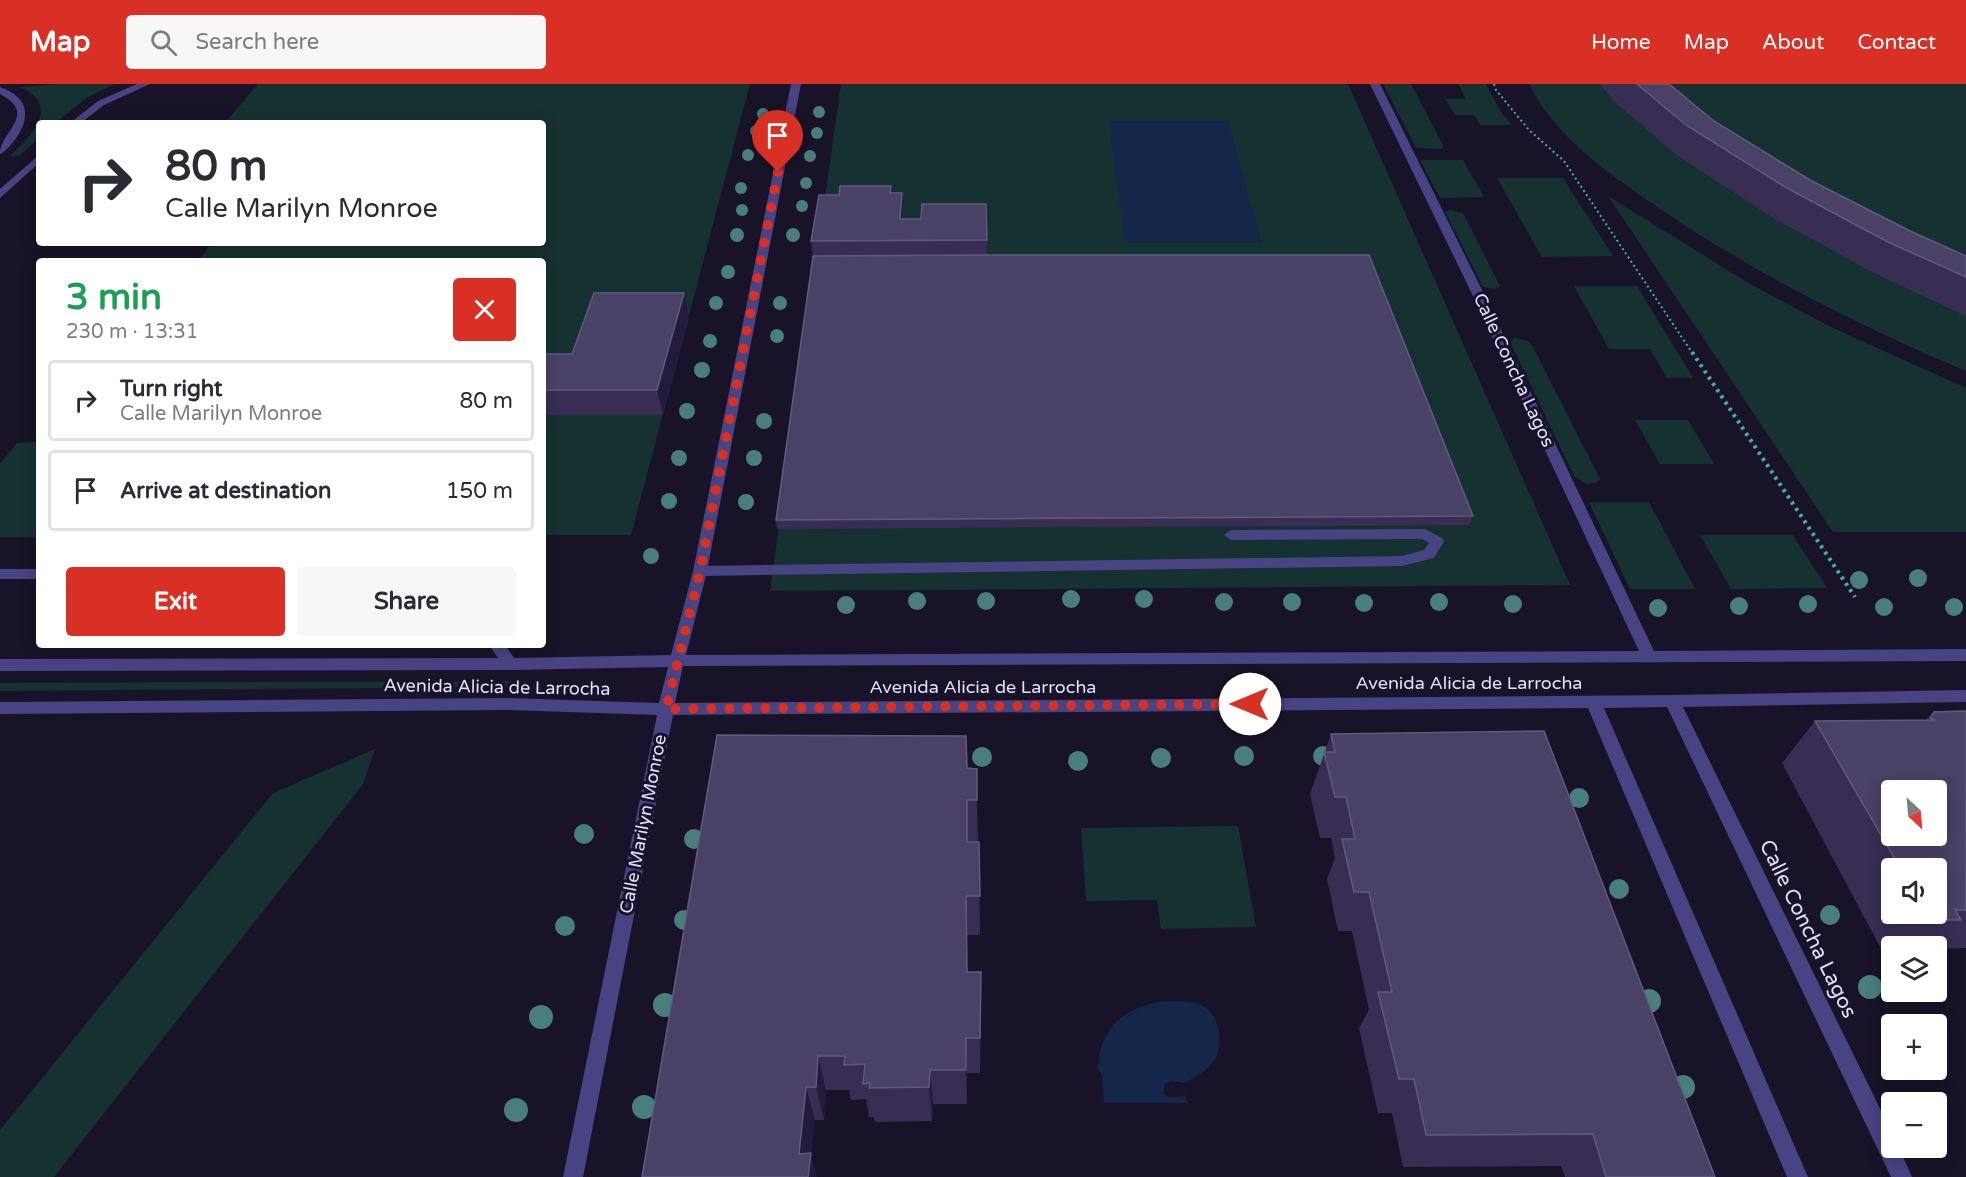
<!DOCTYPE html>
<meta charset="utf-8">
<style>
:root{--surface:#fff;--page:#f7f7f7;--text:#2b2b33;--muted:#7c7c81;--line:#e1e1e2;--accent:#d93025}
body{margin:0;font-family:"Varela Round",sans-serif;background:var(--page);color:var(--text);height:100vh;display:flex;flex-direction:column;font-size:22px;white-space:nowrap}
*{box-sizing:border-box;margin:0}
p{font-size:20px;color:var(--muted)}
.icon{flex:none;width:33px;height:33px;fill:none;stroke:currentColor;stroke-width:2;stroke-linecap:round;stroke-linejoin:round}
.map{position:relative;flex:1;overflow:hidden}
.sheet{position:absolute;left:36px;top:174px;width:510px;height:390px;display:flex;flex-direction:column;background:var(--surface);border-radius:6px;box-shadow:0 3px 15px #0003}
.sheet>*{flex:none}
.guide{position:absolute;left:36px;top:36px;width:510px;height:126px;border-radius:6px;box-shadow:0 3px 15px #0003;background:#fff;color:var(--text);overflow:hidden}
.needle{width:39px;rotate:154deg}
.controls{position:absolute;left:1881px;top:696px;display:grid;gap:12px}
.controls a{display:grid;place-items:center;width:66px;height:66px;border-radius:6px;background:var(--surface);box-shadow:0 3px 15px #0003;font-size:30px}
.pin{position:absolute;display:grid;place-items:center;width:51px;height:51px;color:#fff;margin:-62px -26px;border-radius:50% 50% 50% 0;rotate:-45deg;box-shadow:0 0 6px #0007}
.pin .icon{rotate:45deg}
.me{position:absolute;width:66px;margin:-33px;rotate:270deg;stroke-linejoin:round;filter:drop-shadow(0 0 4px #0008)}
.turn{display:flex;align-items:center;gap:21px;height:126px;padding:0 30px;font-size:27px}
.turn .icon{width:78px;height:78px;stroke-width:2.5}
.turn b{display:block;font-size:42px;line-height:51px}
.round{display:grid;place-items:center;flex:none;width:63px;height:63px;border-radius:6px;background:var(--page)}
.head{display:flex;align-items:center;justify-content:space-between;height:102px;padding:0 30px}
h1{font-size:36px;font-weight:700;line-height:45px;color:#1e9e55}
.primary-button{display:flex;gap:12px;margin-top:auto;padding:12px 30px}
.primary-button a{flex:1;height:69px;border-radius:6px;background:var(--accent);color:#fff;font-size:24px;font-weight:700;line-height:69px;text-align:center}
.primary-button a+a{background:var(--page);color:var(--text)}
ul{padding:0;list-style:none}
li{display:flex;align-items:center;gap:18px;height:81px;margin:0 12px 9px;padding:0 18px;border:3px solid var(--line);border-radius:6px}
li div{flex:1}
li b{display:block;font-size:22px}
li em{font-style:normal}
header{display:flex;align-items:center;gap:36px;box-sizing:border-box;height:84px;padding:0 30px;background:var(--accent);color:#fff}
header strong{font-size:28px}
nav{display:flex;gap:33px;margin-inline-start:auto;font-size:21px}
.search{width:420px;height:54px;background:var(--page);display:flex;align-items:center;gap:15px;box-sizing:border-box;padding:0 21px;border-radius:6px;color:var(--muted);font-size:22px}
.map>svg:first-child{display:block}
.green{fill:#163131}
.water{fill:#14264a}
.lines{fill:none;stroke-linecap:round;stroke-linejoin:round}
.path-far1{stroke:#3db0af;stroke-width:2;stroke-dasharray:2 3;stroke-linecap:butt}
.path{stroke:#3db0af;stroke-width:4;stroke-dasharray:3 4.5;stroke-linecap:butt}
.lane{fill:#484382;fill-rule:evenodd}
.street{fill:#484382;fill-rule:evenodd}
.tree{fill:#487e7c}
.wall{fill:#382e54;fill-rule:evenodd}
.shaded-wall{fill:#231b3b}
.building{fill:#4a4166;stroke:#62597d;stroke-width:1.5;fill-rule:evenodd}
.route{stroke:#d93025;stroke-width:10;stroke-dasharray:0 18}
.labels{text-anchor:middle;dominant-baseline:central;stroke-width:6;stroke-linejoin:round;paint-order:stroke}
.street-label{font-size:18px;fill:#e2ddfc;stroke:#181328}
.near-street-label{font-size:21px;fill:#e2ddfc;stroke:#181328}
</style>
<header>
<strong>Map</strong>
<div class="search"><svg class="icon" aria-label="search" viewBox="0 0 24 24"><circle cx="10" cy="10" r="6"/><path d="M15 15l6 6"/></svg>Search here</div>
<nav><a>Home</a><a>Map</a><a>About</a><a>Contact</a></nav>
</header>
<div class="map">
<svg width="1966" height="1093" viewBox="0 0 1966 1093">
<rect width="100%" height="100%" fill="#181328"/>
<!-- green -->
<g class="green">
<path d="M58,0H115L88,13L55,39H39V54L19,72H10C32,52 62,20 19,3Z"/>
<polygon points="258,0 750,0 631,451 543,451 543,177 198,177 212,159 543,159 543,39 225,39"/>
<polygon points="841,0 1348,0 1570,501 770,507"/>
<polygon points="1383,0 1411,0 1443,61 1442,65 1416,64"/>
<polygon points="1458,0 1486,0 1501,28 1512,41 1480,41 1474,31 1455,31 1445,15 1466,15"/>
<path d="M1529,0H1966V287C1858,241 1753,189 1656,122C1608,89 1556,54 1529,0Z"/>
<polygon points="1420,76 1463,76 1484,113 1440,114"/>
<polygon points="1497,94 1563,94 1613,172 1542,173"/>
<polygon points="1608,112 1750,200 1831,243 1966,304 1966,448 1833,448"/>
<polygon points="1450,126 1463,129 1500,202 1496,205 1483,203 1480,197 1445,128"/>
<polygon points="1574,202 1637,202 1693,294 1667,294 1650,265 1609,265"/>
<polygon points="1515,254 1528,257 1533,263 1600,395 1596,399 1586,400 1574,392 1510,258"/>
<polygon points="1635,336 1688,336 1714,380 1660,380"/>
<polygon points="39,358 39,453 0,453 0,380 17,359"/>
<polygon points="1589,418 1649,418 1695,505 1630,505"/>
<polygon points="1700,451 1793,451 1827,504 1731,505"/>
<polygon points="515,597 518,598 512,603 0,607 0,599"/>
<polygon points="375,665 363,700 54,1093 0,1093 0,1046 273,709"/>
<polygon points="1238,742 1256,843 1161,845 1157,816 1086,817 1081,744"/>
</g>
<!-- water -->
<g class="water">
<polygon points="1109,37 1228,37 1262,159 1125,159"/>
<path d="M1166,917C1177,917 1194,916 1203,922C1213,928 1216,935 1218,945C1224,975 1209,987 1184,999L1173,997L1165,999L1163,1009C1170,1015 1177,1015 1185,1011L1188,1019H1104L1102,991L1098,985C1099,977 1099,967 1102,961C1114,931 1136,921 1166,917Z"/>
</g>
<g class="lines">
<!-- path-far1 -->
<polyline class="path-far1" points="1494,0 1496,6 1529,46 1564,77 1693,270"/>
<!-- path -->
<polyline class="path" points="1692,268 1855,513"/>
<!-- lane -->
<polygon class="lane" points="1425,445 1442,454 1444,457 1434,474 1402,482 700,492 693,487 700,482 1402,472 1424,466 1429,459 1422,455 1231,456 1224,451 1231,446"/>
<!-- street -->
<g class="street">
<polygon points="137,0 150,0 104,21 81,39 70,39 98,17"/>
<polygon points="791,0 801,0 707,487 686,571 1639,567 1472,210 1370,0 1380,0 1484,210 1654,567 1966,565 1966,577 683,582 675,619 1672,611 1966,606 1966,618 1683,623 1892,1049 1892,1064 1899,1064 1912,1093 1891,1093 1667,623 1604,624 1808,1093 1787,1093 1588,624 673,631 583,1093 563,1093 657,631 507,626 0,630 0,618 507,614 659,619 668,583 510,586 0,587 0,575 498,574 489,561 505,561 514,574 671,571 693,487"/>
<path d="M0,3C29,13 32,34 14,57C10,62 6,67 0,70C0,47 39,31 0,10Z"/>
<polygon points="39,71 39,79 0,114 0,105"/>
<rect x="0" y="485" width="39" height="10"/>
</g>
</g>
<!-- trees -->
<g class="tree">
<circle cx="819" cy="28" r="6"/>
<circle cx="763" cy="30" r="6"/>
<circle cx="756" cy="47" r="6"/>
<circle cx="817" cy="49" r="6"/>
<circle cx="748" cy="71" r="6"/>
<circle cx="810" cy="72" r="6"/>
<circle cx="806" cy="99" r="6"/>
<circle cx="741" cy="104" r="6"/>
<circle cx="802" cy="122" r="6"/>
<circle cx="742" cy="126" r="6"/>
<circle cx="737" cy="151" r="7"/>
<circle cx="793" cy="151" r="7"/>
<circle cx="728" cy="188" r="7"/>
<circle cx="716" cy="219" r="7"/>
<circle cx="780" cy="219" r="7"/>
<circle cx="777" cy="252" r="7"/>
<circle cx="710" cy="257" r="7"/>
<circle cx="702" cy="286" r="8"/>
<circle cx="687" cy="327" r="8"/>
<circle cx="764" cy="337" r="8"/>
<circle cx="679" cy="374" r="8"/>
<circle cx="754" cy="374" r="8"/>
<circle cx="669" cy="417" r="8"/>
<circle cx="746" cy="418" r="8"/>
<circle cx="651" cy="472" r="8"/>
<circle cx="1918" cy="494" r="9"/>
<circle cx="1859" cy="496" r="9"/>
<circle cx="1071" cy="515" r="9"/>
<circle cx="1144" cy="515" r="9"/>
<circle cx="917" cy="517" r="9"/>
<circle cx="986" cy="517" r="9"/>
<circle cx="1224" cy="518" r="9"/>
<circle cx="1292" cy="518" r="9"/>
<circle cx="1439" cy="518" r="9"/>
<circle cx="1364" cy="519" r="9"/>
<circle cx="1513" cy="520" r="9"/>
<circle cx="1808" cy="520" r="9"/>
<circle cx="846" cy="521" r="9"/>
<circle cx="1739" cy="522" r="9"/>
<circle cx="1884" cy="523" r="9"/>
<circle cx="1954" cy="523" r="9"/>
<circle cx="1658" cy="524" r="9"/>
<circle cx="1244" cy="672" r="10"/>
<circle cx="1323" cy="672" r="10"/>
<circle cx="982" cy="673" r="10"/>
<circle cx="1161" cy="674" r="10"/>
<circle cx="1078" cy="677" r="10"/>
<circle cx="1579" cy="714" r="10"/>
<circle cx="584" cy="750" r="10"/>
<circle cx="694" cy="755" r="10"/>
<circle cx="1619" cy="805" r="10"/>
<circle cx="1830" cy="831" r="10"/>
<circle cx="684" cy="836" r="10"/>
<circle cx="565" cy="842" r="10"/>
<circle cx="1870" cy="903" r="12"/>
<circle cx="1649" cy="917" r="12"/>
<circle cx="665" cy="921" r="12"/>
<circle cx="541" cy="933" r="12"/>
<circle cx="1683" cy="1003" r="12"/>
<circle cx="644" cy="1023" r="12"/>
<circle cx="516" cy="1026" r="12"/>
</g>
<!-- wall -->
<g class="wall">
<polygon points="1600,0 1669,0 1714,37 1810,96 1910,147 1966,172 1966,232 1870,187 1770,132 1674,69 1613,16"/>
<polygon points="891,109 903,135 987,156 987,171 1473,432 1469,441 777,445 776,436 813,172 811,157"/>
<polygon points="689,234 663,331 543,331 543,270 572,270"/>
<path d="M1966,627V864L1936,865V862H1892V874H1886L1782,679L1815,637L1926,636L1934,628ZM1892,784H1936V830H1892Z"/>
<polygon points="1331,650 1715,1093 1565,1093 1561,1082 1403,1083 1392,1029 1378,1029 1359,944 1369,926 1352,847 1338,847 1327,795 1335,774 1331,754 1320,754 1310,710"/>
<polygon points="967,684 977,716 978,757 967,757 967,758 979,758 980,851 967,851 967,888 981,888 980,989 967,989 967,1020 933,1020 932,1037 875,1038 874,1033 869,1033 866,1015 851,1016 849,1006 826,1006 824,1036 815,1036 642,1093"/>
</g>
<!-- shaded-wall -->
<g class="shaded-wall">
<polygon points="902,109 903,132 901,158 900,135"/>
<polygon points="684,209 689,234 663,331 657,306"/>
<polygon points="966,954 967,989 967,1020 966,986"/>
<polygon points="818,972 826,1006 824,1036 816,1003"/>
<polygon points="930,986 933,1020 932,1037 929,1003"/>
<polygon points="806,1003 815,1036 811,1072 817,1093 806,1093 799,1070"/>
</g>
<!-- building -->
<g class="building">
<polygon points="1637,0 1669,0 1714,37 1810,96 1910,147 1966,172 1966,193 1888,158 1785,103 1686,41"/>
<polygon points="840,102 891,102 890,109 902,109 900,135 921,135 922,120 986,120 987,156 811,157 819,111 839,111"/>
<polygon points="987,171 1369,171 1473,432 776,436 813,172"/>
<polygon points="594,209 684,209 657,306 543,306 543,270 572,270"/>
<path d="M1966,627V826H1955L1961,836H1929L1925,830H1936V784H1900L1815,637L1935,636L1930,634L1934,628ZM1892,706H1936V752H1892Z"/>
<polygon points="1544,647 1715,1093 1606,1093 1593,1050 1426,1051 1414,995 1399,995 1378,908 1392,908 1369,808 1354,808 1342,755 1355,755 1346,713 1335,713 1324,668 1335,668 1331,650"/>
<polygon points="717,651 966,652 967,684 977,685 977,716 967,716 967,758 979,758 980,812 966,812 967,888 981,888 980,954 966,954 966,986 930,986 929,1003 869,1004 870,999 863,1000 865,980 844,981 845,972 818,972 816,1003 806,1003 799,1070 811,1069 808,1093 642,1093"/>
</g>
<g class="lines">
<!-- route -->
<polyline class="route" points="778,88 700,487 666,625 1250,620"/>
</g>
<g class="labels">
<!-- street labels -->
<g class="street-label">
<text transform="translate(1514 286) rotate(65)">Calle Concha Lagos</text>
<text x="1469" y="599">Avenida Alicia de Larrocha</text>
<text transform="translate(497 603) rotate(1)">Avenida Alicia de Larrocha</text>
<text x="983" y="603">Avenida Alicia de Larrocha</text>
<text transform="translate(643 740) rotate(-79)">Calle Marilyn Monroe</text>
</g>
<!-- near-street labels -->
<g class="near-street-label">
<text transform="translate(1808 845) rotate(64)">Calle Concha Lagos</text>
</g>
</g>
</svg>
<div class="controls">
<a><svg class="needle" viewBox="-14 -14 28 28"><path d="M0-13l5 13h-10z" fill="#e53935"/><path d="M0 13l5-13h-10z" fill="#7c7c81"/></svg></a>
<a><svg class="icon" aria-label="sound" viewBox="0 0 24 24"><path d="M4 9h4l5-4v14l-5-4H4zM17 9q2 3 0 6"/></svg></a>
<a><svg class="icon" aria-label="layers" viewBox="0 0 24 24"><path d="M12 4l9 5-9 5-9-5zM3 14l9 5 9-5"/></svg></a>
<a>+</a>
<a>−</a>
</div>
<div class="pin" style="left:778px;top:88px;background:#d93025"><svg class="icon" aria-label="arrive" viewBox="0 0 24 24"><path d="M6 21V4h12l-3 4 3 4H6"/></svg></div>
<svg class="me" style="left:1250px;top:620px" viewBox="-20 -20 40 40"><circle r="19" fill="#fff"/><path d="M0-13L10 11 0 6-10 11z" fill="#d93025"/></svg>
<div class="guide">
<div class="turn"><svg class="icon" aria-label="right" viewBox="0 0 24 24"><path d="M7 20v-9h11M14 6l5 5-5 5"/></svg><div><b>80 m</b>Calle Marilyn Monroe</div></div>
</div>
<section class="sheet">
<div class="head"><div><h1>3 min</h1><p>230 m · 13:31</p></div><a class="round" style="background:#d93025;color:#fff"><svg class="icon" aria-label="close" viewBox="0 0 24 24"><path d="M6 6l12 12M18 6L6 18"/></svg></a></div>
<ul>
<li><svg class="icon" aria-label="right" viewBox="0 0 24 24"><path d="M7 20v-9h11M14 6l5 5-5 5"/></svg><div><b>Turn right</b><p>Calle Marilyn Monroe</p></div><em>80 m</em></li>
<li><svg class="icon" aria-label="arrive" viewBox="0 0 24 24"><path d="M6 21V4h12l-3 4 3 4H6"/></svg><div><b>Arrive at destination</b></div><em>150 m</em></li>
</ul>
<div class="primary-button"><a>Exit</a><a>Share</a></div>
</section>
</div>
